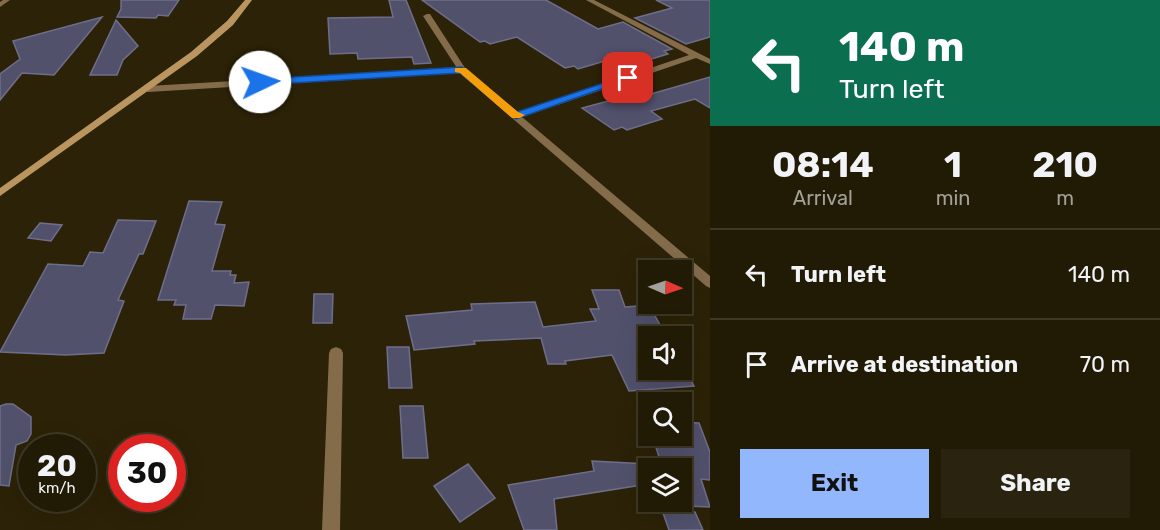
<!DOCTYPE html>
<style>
:root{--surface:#211a05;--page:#29230f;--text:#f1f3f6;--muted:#a2a19a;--line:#3e3827;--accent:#93b7fd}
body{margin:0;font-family:Rubik,sans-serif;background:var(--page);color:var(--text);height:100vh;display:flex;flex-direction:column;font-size:22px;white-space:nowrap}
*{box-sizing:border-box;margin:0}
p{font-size:20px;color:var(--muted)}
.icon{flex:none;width:33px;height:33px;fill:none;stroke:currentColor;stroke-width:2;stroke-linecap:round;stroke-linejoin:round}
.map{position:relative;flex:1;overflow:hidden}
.side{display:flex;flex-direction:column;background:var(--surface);width:450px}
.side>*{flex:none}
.hud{background:#0b6e4f;color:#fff;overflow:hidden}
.needle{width:39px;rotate:92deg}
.fabs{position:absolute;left:638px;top:260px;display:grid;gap:12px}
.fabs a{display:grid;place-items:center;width:54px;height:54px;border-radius:0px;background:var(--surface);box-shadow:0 6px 24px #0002,0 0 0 2px var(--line);font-size:30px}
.speed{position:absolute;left:18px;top:434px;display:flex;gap:12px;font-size:30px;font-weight:700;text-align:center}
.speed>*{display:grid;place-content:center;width:78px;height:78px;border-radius:50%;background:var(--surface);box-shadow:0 6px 24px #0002,0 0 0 2px var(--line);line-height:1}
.speed small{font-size:15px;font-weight:400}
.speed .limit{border:9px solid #d22;background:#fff;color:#111}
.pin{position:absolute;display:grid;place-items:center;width:51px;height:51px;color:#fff;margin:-26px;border-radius:12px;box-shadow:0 3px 9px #0006}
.me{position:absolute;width:66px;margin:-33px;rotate:87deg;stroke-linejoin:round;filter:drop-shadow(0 0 4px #0008)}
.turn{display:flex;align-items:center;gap:21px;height:126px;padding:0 30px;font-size:27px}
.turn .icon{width:78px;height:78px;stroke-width:2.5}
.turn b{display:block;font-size:42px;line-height:51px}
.eta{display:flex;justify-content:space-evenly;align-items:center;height:102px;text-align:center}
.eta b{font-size:36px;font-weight:700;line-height:42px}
.primary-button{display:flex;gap:12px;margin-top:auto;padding:12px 30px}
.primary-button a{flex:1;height:69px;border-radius:0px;background:var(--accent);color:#111;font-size:24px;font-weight:700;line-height:69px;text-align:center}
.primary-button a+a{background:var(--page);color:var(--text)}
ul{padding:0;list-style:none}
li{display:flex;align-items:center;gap:18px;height:90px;padding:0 30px;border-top:2px solid var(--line)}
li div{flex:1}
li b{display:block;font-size:22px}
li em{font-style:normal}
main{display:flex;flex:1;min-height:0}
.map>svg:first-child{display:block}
.building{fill:#52516c;stroke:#6f6e8a;stroke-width:1.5}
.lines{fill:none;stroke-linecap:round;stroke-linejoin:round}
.minor{fill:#846c4b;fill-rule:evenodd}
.secondary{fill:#bb955f;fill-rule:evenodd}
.route{fill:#1a73e8;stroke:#114b97;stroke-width:1.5}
.slow{fill:#f59e0b}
</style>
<main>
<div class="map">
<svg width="710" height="530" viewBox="0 0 710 530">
<rect width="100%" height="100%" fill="#2c2207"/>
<!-- building -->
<g class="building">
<polygon points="121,0 179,0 168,16 158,15 156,18 117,17 121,9"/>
<polygon points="389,0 406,0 431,63 414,64 412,57 358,59 357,53 330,54 328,18 393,17"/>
<polygon points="422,0 546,0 598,29 623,22 672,49 664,51 668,54 635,64 618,57 578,69 574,66 565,68 517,37 490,44 485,41 480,42"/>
<polygon points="656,0 710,0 710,37 686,44 635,18 672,8"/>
<polygon points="102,17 54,75 22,73 0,100 0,74 20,59 13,41"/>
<polygon points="116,20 138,46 123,60 117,75 90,75"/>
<polygon points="710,77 710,108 695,99 651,111 662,119 627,130 622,127 614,130 582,108 634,94 639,97 644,96"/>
<polygon points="189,201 222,202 215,224 225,225 212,271 231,271 230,275 236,275 234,283 249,282 244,306 215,305 211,319 183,319 186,305 174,305 176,300 158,300"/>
<polygon points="118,220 156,221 143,254 139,254 118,300 124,301 104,353 66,355 0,352 48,264 83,266 90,252 103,253"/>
<polygon points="40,223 62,225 51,241 28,238"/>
<polygon points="592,290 619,290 625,307 649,305 666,336 648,336 648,369 685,369 694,386 629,391 612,355 565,361 566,364 548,364 541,338 474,341 475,344 414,350 406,316 472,310 471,304 535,302 543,327 596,321 590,309 599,309"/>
<polygon points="314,294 333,294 332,323 313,323"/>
<polygon points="387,347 409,347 412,388 389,388"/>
<polygon points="6,404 13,404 31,417 31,434 27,441 16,445 9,486 0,485 0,406"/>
<polygon points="400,406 423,406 428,458 403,458"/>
<polygon points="681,422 699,423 710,452 710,480 701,479 710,507 687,506 681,490 681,458 659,457 652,435 681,435"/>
<polygon points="592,461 648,464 648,484 554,499 557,530 524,530 508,485 594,471"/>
<polygon points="468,464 495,498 460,522 434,486"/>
<polygon points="695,512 703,530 669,530 663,513"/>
</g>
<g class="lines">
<!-- minor -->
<g class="minor">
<polygon points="3,0 10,0 0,7 0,2"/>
<polygon points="586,0 594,0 710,59 710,64 696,58 522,117 710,276 710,288 706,286 460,73 148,92 144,89 148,86 457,68 423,16 427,14 430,14 465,68 517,113 689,55"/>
<polygon points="336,347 341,349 343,353 340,530 322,530 329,353 331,349"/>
</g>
<!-- secondary -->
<polygon class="secondary" points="245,0 252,0 233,25 197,56 0,196 0,188 191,52 227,21"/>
</g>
<!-- route -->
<polygon class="route" points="462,67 517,112 625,76 633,78 516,119 460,73 260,85 255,82 260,79"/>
<!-- slow -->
<polygon class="slow" points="455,68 466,68 518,112 525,115 520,118 512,118 460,73 455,72"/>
</svg>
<div class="fabs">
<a><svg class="needle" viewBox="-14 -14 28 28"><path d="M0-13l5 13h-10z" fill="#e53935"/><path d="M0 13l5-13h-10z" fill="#a2a19a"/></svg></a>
<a><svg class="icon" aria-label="sound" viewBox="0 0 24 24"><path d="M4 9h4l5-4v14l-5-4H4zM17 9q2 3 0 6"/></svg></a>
<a><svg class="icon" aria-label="search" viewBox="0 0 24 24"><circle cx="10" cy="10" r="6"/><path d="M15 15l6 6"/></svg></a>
<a><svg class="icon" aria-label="layers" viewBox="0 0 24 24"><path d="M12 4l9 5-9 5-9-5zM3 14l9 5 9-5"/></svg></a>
</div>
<div class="speed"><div>20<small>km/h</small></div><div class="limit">30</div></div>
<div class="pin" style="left:628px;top:78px;background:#d93025"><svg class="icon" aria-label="arrive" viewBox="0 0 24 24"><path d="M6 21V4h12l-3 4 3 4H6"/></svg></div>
<svg class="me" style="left:260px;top:82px" viewBox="-20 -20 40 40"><circle r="19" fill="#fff"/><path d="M0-13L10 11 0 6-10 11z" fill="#1a73e8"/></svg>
</div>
<section class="side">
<div class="hud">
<div class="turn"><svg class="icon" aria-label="left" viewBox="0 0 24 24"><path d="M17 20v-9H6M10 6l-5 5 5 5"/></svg><div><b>140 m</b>Turn left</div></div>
</div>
<div class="eta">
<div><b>08:14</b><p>Arrival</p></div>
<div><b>1</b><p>min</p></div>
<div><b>210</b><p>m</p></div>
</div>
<ul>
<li><svg class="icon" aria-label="left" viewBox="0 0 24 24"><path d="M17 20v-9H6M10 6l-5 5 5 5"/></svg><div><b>Turn left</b></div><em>140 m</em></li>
<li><svg class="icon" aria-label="arrive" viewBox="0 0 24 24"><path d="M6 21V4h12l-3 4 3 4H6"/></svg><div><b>Arrive at destination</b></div><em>70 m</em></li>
</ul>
<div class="primary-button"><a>Exit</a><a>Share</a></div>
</section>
</main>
